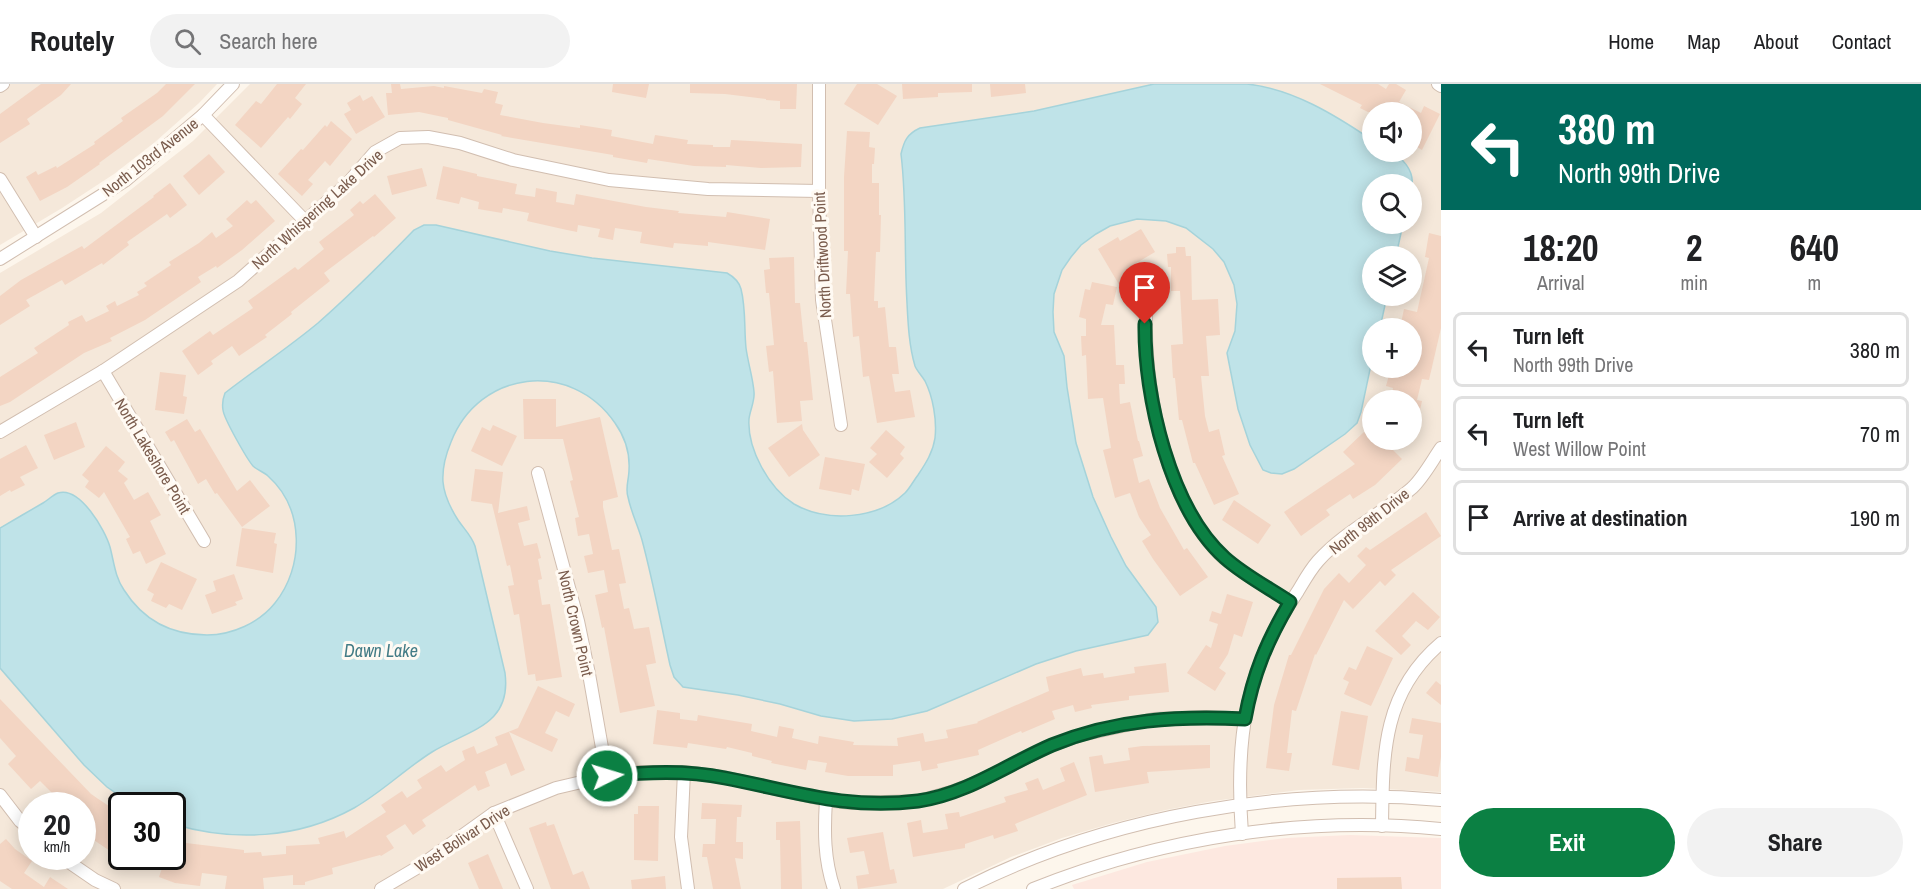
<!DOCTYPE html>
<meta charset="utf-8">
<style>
:root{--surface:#fff;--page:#f2f2f2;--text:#202124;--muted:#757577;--line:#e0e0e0;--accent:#0b8043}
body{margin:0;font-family:"Archivo Narrow",sans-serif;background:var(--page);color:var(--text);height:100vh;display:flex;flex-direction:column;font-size:22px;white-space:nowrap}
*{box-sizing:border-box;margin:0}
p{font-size:20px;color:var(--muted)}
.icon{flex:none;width:33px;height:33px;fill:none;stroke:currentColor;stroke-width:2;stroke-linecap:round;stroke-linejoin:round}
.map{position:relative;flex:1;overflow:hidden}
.panel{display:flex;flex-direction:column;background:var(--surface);width:480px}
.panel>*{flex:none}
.hud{background:#00695c;color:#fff;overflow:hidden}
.buttons{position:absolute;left:1362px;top:18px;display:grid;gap:12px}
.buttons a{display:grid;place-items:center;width:60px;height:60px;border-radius:50%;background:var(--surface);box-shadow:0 3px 15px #0003;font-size:30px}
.speed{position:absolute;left:18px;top:708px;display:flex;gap:12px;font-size:30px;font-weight:700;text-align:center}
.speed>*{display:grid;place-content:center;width:78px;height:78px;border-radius:50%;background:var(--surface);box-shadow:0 3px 15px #0003;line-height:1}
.speed small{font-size:15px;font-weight:400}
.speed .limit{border:3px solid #111;border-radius:9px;background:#fff;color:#111}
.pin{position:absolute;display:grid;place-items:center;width:51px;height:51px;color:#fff;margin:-62px -26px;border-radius:50% 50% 50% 0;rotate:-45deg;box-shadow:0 0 6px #0007}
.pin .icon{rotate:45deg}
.me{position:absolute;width:66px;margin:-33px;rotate:85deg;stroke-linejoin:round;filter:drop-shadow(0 0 4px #0008)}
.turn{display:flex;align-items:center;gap:21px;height:126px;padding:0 18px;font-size:27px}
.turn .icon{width:78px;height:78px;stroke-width:2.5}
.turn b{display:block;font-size:42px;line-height:51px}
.eta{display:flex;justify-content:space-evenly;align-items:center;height:102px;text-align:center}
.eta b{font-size:36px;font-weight:700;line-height:42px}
.primary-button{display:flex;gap:12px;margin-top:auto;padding:12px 18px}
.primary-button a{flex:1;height:69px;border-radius:36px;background:var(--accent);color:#fff;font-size:24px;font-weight:700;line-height:69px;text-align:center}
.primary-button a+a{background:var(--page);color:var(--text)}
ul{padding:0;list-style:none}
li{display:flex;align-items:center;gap:18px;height:75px;margin:0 12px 9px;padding:0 6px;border:3px solid var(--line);border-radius:9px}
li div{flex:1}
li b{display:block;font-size:22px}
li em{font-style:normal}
header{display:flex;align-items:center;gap:36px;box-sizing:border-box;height:84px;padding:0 30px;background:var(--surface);border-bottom:2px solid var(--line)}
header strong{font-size:28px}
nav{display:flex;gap:33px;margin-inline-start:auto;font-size:21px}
.search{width:420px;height:54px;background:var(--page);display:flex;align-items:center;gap:15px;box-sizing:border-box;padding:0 21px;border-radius:33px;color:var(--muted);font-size:22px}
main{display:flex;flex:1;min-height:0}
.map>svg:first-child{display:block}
.residential{fill:#f5e8da;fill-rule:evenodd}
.commercial{fill:#fde8e0}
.water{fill:#bfe3e8;stroke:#a5d3da;stroke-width:1.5}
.building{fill:#f3d5c3}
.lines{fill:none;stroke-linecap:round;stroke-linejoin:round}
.minor-casing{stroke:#d1beb0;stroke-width:14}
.minor{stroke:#fff;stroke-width:12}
.route-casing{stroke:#07532c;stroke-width:15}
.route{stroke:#0b8043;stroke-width:10}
.labels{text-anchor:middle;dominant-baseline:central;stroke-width:6;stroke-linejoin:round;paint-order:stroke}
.street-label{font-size:16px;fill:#7a5c4d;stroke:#fffaf3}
.water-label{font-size:18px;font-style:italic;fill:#437c86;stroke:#fffaf3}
</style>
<header>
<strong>Routely</strong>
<div class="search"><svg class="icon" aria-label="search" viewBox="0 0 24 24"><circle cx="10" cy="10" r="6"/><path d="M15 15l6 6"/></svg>Search here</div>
<nav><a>Home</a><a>Map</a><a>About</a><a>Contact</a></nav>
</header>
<main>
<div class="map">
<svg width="1441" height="805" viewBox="0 0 1441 805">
<rect width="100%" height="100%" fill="#fdf6ec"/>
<!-- residential -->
<g class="residential">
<polygon points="0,0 217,0 199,19 155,58 114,90 62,124 0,161"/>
<path d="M250,0H1441V708L1363,704L1299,706L1213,717L1166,726L1113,739L1062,754L1011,773L943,805H0V189L101,129L193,57ZM1372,28H1412V68H1372ZM1372,100H1412V140H1372ZM1372,172H1412V212H1372ZM1372,244H1412V284H1372ZM1372,316H1412V356H1372ZM32,722H82V772H32ZM122,722H172V772H122Z"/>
</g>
<!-- commercial -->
<polygon class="commercial" points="1350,751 1441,754 1441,805 1074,805 1072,801 1147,778 1225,762 1286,754"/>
<!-- water -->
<path class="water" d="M1154,0C1184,0 1216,0 1247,0C1293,5 1335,31 1372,56V68C1377,68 1383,67 1388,68C1402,71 1414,87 1412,101L1372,100V140H1403L1396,172H1372V212H1387L1380,244H1372V276L1361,328L1357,339L1345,350L1294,385L1282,390L1271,389L1263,386L1250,361L1238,325L1227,269L1235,247L1237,220L1234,201L1224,178L1213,165L1186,144L1166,137L1137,135L1110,142L1096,150L1081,161L1071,173L1062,186L1054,210L1053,228L1054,248L1064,272L1067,303L1076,359L1093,413L1111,453L1126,482L1156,523L1158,538L1148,551L1076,567L1036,580L927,627L892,635L854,637L821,632L780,620L738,611L683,603L674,593L670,581C661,540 653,497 642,456C638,442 631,428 628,413C625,404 629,395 629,386C630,369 625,353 615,339C571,275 479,286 451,358C446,370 442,384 443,398C444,410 451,425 458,436C464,445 471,451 475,462L505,589C512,642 468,646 432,668C405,685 382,708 354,724C298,755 233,758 173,740L172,722L133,721L107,703L84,681L0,584V444C14,436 29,427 43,419C48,416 53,411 58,409C80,402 105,446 110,463C114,478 115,493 124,506C143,536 172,551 207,551C232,551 259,539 275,519C304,483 305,425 268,392C264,388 257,386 253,382C247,375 224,335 223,326C222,320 223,314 225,309C256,285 288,264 318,239C351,210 383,178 414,146L424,141H436L550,167L592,174L727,189C734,193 739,197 741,205C746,224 744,245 746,264C748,279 753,294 754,308C755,317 750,326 749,335C747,365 769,404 794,420C827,439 878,435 905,409C910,404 914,396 918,391C926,379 933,368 935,354C937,336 933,313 925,297C922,292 917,287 915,282C909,262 908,239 907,219C904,169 907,119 901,70C904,57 907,50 920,44L1034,27Z"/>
<!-- building -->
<g class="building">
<polygon points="41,0 71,0 61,11 27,35 30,40 0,59 0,30"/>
<polygon points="166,0 195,0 163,32 99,79 100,80 67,103 40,117 26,93 36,87 38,91 56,82 57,84 95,60 94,58 123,37 121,34 157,9"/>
<polygon points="277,0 306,0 295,14 302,20 290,35 288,33 261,64 235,41 256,17 261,20"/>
<polygon points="391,0 400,0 401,5 434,2 444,4 444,2 482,9 484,5 498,8 495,19 503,21 500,31 543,39 580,44 580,41 612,46 611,52 653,60 655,51 688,56 687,60 713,61 713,63 730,63 731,56 802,60 801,83 761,84 726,81 726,83 694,82 648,75 647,79 613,73 613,71 501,52 502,51 448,36 448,34 419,28 388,31 386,9 392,9"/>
<polygon points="613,0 649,0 646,14 612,8"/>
<polygon points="690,0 797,0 796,25 780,25 780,17 766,16 766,15 725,10 690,9"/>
<polygon points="857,0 877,0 897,12 878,41 844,20"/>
<polygon points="902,0 972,0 972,8 938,9 938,13 903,15"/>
<polygon points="990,0 1025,0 1026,9 991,13"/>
<polygon points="1320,0 1378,0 1386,5 1389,0 1396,0 1406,6 1399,18 1421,29 1424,22 1440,30 1422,66 1412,60 1412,28 1368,28 1360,24 1362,21"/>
<polygon points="360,11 363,17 372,12 385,33 356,50 344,30 351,26 347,19"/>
<polygon points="331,37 352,55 330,82 325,77 308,96 313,100 302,112 278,90 301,65 303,66 325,41 327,43"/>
<polygon points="847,47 870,48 869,63 875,64 874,80 872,80 872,99 879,99 879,131 881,131 880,168 876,168 874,217 878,217 878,224 885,223 889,263 896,263 899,290 892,290 895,308 910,306 915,333 877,339 869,292 863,293 859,252 853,253 850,210 846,210 848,167 844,167 844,93"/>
<polygon points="209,70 225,88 199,111 183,92"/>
<polygon points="443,82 477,90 477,92 517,100 515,110 535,113 536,104 557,108 556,118 574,121 576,110 646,123 679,127 678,129 726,133 727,128 770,135 765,166 708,158 708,162 674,159 673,164 640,159 642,148 615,144 613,156 598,153 600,145 578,141 577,148 567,146 527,137 529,129 503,124 502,129 478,125 479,118 461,113 459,120 436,115"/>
<polygon points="422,84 427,102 392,111 387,92"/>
<polygon points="170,99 187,121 170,134 167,130 127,158 129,161 103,181 102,179 65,201 62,196 26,216 30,222 0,241 0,212 21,196 82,162 84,165 154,113 153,112"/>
<polygon points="375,110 396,134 374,153 373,152 324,189 330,197 291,228 292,230 265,251 267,253 239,272 232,262 211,277 213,280 198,291 182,267 210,247 213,251 253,224 248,217 295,183 298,186 324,165 319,158 354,131 350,126 360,117 363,120"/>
<polygon points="247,116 251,120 256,116 275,137 242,166 217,184 216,182 198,193 201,198 145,236 110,254 112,257 84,269 10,318 0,322 0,293 38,269 34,264 69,241 68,238 82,231 86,238 109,227 106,222 115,217 117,222 139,211 137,208 147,202 144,199 171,181 169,178 199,159 212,148 216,154 233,142 226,135"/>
<polygon points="1141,145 1155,168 1128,184 1135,196 1121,204 1098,165 1118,153 1120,157"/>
<polygon points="1429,149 1441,152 1441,244 1429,296 1422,295 1417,316 1422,317 1415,348 1412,348 1412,316 1391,316 1393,304 1386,302 1391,284 1412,284 1412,244 1400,244 1404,225 1417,228 1429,174 1425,173"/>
<polygon points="1176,163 1185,163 1186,172 1191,172 1192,216 1218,215 1220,251 1206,252 1209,292 1201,292 1205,332 1209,348 1219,345 1225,371 1222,372 1239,410 1214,421 1195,379 1193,379 1182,336 1179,336 1175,294 1173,294 1171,261 1183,260 1180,207 1171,207 1171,183 1168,183 1167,170 1176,169"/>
<polygon points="794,173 795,219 800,219 804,258 807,258 813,316 800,317 802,337 777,339 773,287 769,288 766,262 774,261 769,209 766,209 764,186 770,185 769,174"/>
<polygon points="1092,198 1117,203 1113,221 1106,220 1101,241 1114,241 1116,281 1124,281 1125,300 1119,300 1120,320 1130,318 1138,357 1139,357 1143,372 1133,375 1139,399 1149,395 1160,424 1184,466 1187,464 1208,493 1180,512 1153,475 1142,457 1151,451 1139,433 1130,409 1115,414 1103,366 1111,364 1103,314 1088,315 1086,271 1082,272 1081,252 1086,252 1086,235 1079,233 1085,205 1090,206"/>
<polygon points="160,288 186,291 183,312 187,313 184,330 155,326"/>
<polygon points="523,315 556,315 556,343 600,333 618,413 603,417 603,423 612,466 619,465 626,499 619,500 624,525 629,524 634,545 649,543 656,579 646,581 655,622 620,629 604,543 602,544 595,511 608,508 604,486 588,489 584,472 593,470 589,450 578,452 575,434 579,433 570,397 573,396 563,355 524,355"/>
<polygon points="187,335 195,348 200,345 237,407 250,396 270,422 242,443 217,409 215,410 206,395 198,400 174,356 171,358 165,348"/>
<polygon points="76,338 85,363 54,376 44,351"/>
<polygon points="802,340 803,346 820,371 789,393 768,364"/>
<polygon points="493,341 517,352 502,382 471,367 482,343 490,347"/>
<polygon points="886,346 905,363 900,370 904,374 887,394 869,378 877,370 870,364"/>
<polygon points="1364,348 1368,352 1372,348 1372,356 1383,356 1402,375 1375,401 1353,415 1350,410 1326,426 1330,431 1301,452 1284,428 1355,380 1343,368"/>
<polygon points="26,361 38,384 20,393 25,401 11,408 10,406 0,412 0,375"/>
<polygon points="106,362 125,378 118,387 128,395 124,399 134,416 148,408 161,431 150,437 166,470 146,480 140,467 133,470 126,455 130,453 104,408 99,414 85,403 89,397 82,391"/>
<polygon points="825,373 865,380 859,407 852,405 851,411 819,405"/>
<polygon points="475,385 503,388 498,429 527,422 530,436 518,439 524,462 537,459 541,474 538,475 542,495 538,496 542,521 550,520 562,593 536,597 535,590 528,591 519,530 514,531 508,502 514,501 510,481 507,482 492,420 471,417"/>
<polygon points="1234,416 1271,441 1258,460 1222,436"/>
<polygon points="1426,428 1441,452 1391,486 1396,491 1385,502 1380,497 1353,525 1344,516 1316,571 1315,570 1296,627 1292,626 1287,669 1292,669 1289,687 1266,684 1274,621 1289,571 1291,571 1324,505 1339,489 1349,499 1366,481 1357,472 1366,463 1370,466"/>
<polygon points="242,444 276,449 274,459 277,460 273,489 236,482"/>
<polygon points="161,478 197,495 182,526 169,520 166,524 151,517 154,510 147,506"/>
<polygon points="234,490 243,515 235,518 237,521 212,530 205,511 216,507 213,497"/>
<polygon points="1413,508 1440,533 1428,546 1416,537 1402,552 1411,561 1401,571 1375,547"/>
<polygon points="1227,510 1253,518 1242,553 1234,550 1228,570 1219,584 1226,589 1215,607 1187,589 1206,561 1211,564 1218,540 1209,537 1212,527 1221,530"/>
<polygon points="1367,562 1393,574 1371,622 1344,610 1349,598 1343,595 1349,583 1356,586"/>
<polygon points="1166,579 1169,608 1129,612 1129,616 1091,621 1092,624 1075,628 1073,621 1052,627 1055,635 1022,649 1021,647 978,666 979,671 937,680 938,684 922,687 920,677 893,681 893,692 848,692 825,688 827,679 808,676 806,686 771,679 772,677 752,672 752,669 727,663 726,665 688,659 687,664 653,660 657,626 680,629 680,635 697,637 698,631 752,640 751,647 777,653 779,642 794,645 792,654 818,660 819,652 854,658 853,661 898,662 897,654 923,649 925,658 948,654 946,646 978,639 977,638 1049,607 1046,593 1081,584 1083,592 1103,589 1104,594 1135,589 1134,583"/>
<polygon points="1436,597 1441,601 1441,621 1426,609"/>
<polygon points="538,602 575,620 569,633 556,627 545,649 558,655 552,668 509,648 525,686 511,692 506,679 485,688 490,702 478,707 475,701 422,736 426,742 413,751 405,740 386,752 394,764 381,772 380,771 332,784 333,790 305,798 305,801 293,801 293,791 263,794 264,805 225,805 227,792 202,789 200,802 175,799 159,793 163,781 142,774 172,772 172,754 186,759 244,766 244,769 261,768 262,772 286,770 286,762 320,760 318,754 344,747 346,754 386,728 381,721 402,707 407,714 422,704 417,696 441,681 446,688 465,676 462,667 474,662 477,670 498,661 495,653 518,644"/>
<polygon points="0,615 91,710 122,731 122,757 113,769 82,748 82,722 50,722 58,715 40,697 31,705 8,680 16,672 0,654"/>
<polygon points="1341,627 1368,632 1359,686 1332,681"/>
<polygon points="1412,634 1441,639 1441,673 1438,693 1405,687 1407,673 1419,675 1423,651 1409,649"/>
<polygon points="1210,661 1210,684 1147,688 1149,699 1095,708 1089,673 1102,671 1104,680 1130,676 1128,664 1142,662"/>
<polygon points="1074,678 1087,711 1015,740 1018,747 994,755 993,751 965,760 965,764 913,773 907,739 921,736 923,749 948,745 945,730 959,728 960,733 1006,718 1004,713 1028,706 1025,699 1038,694 1043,706 1065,697 1060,684"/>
<polygon points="702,719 742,721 741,733 737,733 736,758 743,758 743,775 735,774 741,805 713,805 707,773 702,773 703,760 715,760 716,735 701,735"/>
<polygon points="638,722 659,722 658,777 634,776 634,730 638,730"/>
<polygon points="800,737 802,805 781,805 780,756 776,756 776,738"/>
<polygon points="546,738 547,742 554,740 573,791 583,787 590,805 551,805 529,744"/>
<polygon points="883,748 890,786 894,785 897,799 858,805 856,792 869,790 864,767 850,769 847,754"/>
<polygon points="6,755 15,765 32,777 24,789 44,803 50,793 68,805 12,805 0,797 0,760"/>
<polygon points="488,770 503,805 479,805 468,779"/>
<polygon points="110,772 141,772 137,784 109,774"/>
<polygon points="665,792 666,805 632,805 631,796"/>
<polygon points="1401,793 1402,805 1337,805 1337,794"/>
</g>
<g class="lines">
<!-- minor casing -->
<g class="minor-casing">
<g id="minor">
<polyline points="819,0 819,107 822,216 841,341"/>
<polyline points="1438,0 1441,2"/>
<polyline points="0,2 3,0"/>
<polyline points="203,31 306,138"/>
<polyline points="0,95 36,153"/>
<polyline points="0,175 126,96 203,31 233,0"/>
<path d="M1146,227C1144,304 1165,421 1225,475C1244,491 1269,504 1290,518"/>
<polyline points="103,287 204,457"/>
<polyline points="0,348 103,287 238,197 347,100 375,68 400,54 428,53 460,59 513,76 609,96 708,105 819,107"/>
<polyline points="538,389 578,537 589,590 607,692"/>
<polyline points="684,688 681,753 688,805"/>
<polyline points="0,711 20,737 32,747"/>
<path d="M826,716C824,747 824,775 834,805"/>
<polyline points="494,729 527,805"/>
<path d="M1382,742C1383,671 1382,609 1441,559"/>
<path d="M1242,750C1235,657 1244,586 1298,507C1304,497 1310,486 1318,477C1345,447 1382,430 1412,404C1423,394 1432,377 1441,364"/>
<polyline points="60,772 95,796 114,805"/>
<polyline points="381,805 420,782 494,729 556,704 607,692 641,688 684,688 723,693 826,716 852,719 919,717 951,708 975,699 1050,662 1081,651 1154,635 1204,633 1245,635"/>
<path d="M964,805C1108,732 1281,702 1441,716"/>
<path d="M1033,805C1160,754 1305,731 1441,745"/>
</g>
</g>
<!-- minor -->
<use href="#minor" class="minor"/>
</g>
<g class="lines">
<!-- route casing -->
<g class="route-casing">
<path id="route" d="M607,692C646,688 686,686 725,694C793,707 846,726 918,717C967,710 1008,680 1052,661C1116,635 1177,632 1245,635C1253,590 1267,557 1290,518C1269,504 1244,491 1225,474C1170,425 1144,312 1145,240"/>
</g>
<!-- route -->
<use href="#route" class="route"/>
</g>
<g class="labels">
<!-- street labels -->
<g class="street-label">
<text transform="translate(150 73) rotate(-38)">North 103rd Avenue</text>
<text transform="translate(317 125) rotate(-42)">North Whispering Lake Drive</text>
<text transform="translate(822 171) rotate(-93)">North Driftwood Point</text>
<text transform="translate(153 372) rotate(59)">North Lakeshore Point</text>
<text transform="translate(1369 437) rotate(-38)">North 99th Drive</text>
<text transform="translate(576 539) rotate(77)">North Crown Point</text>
<text transform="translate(462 754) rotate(-33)">West Bolivar Drive</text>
</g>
<!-- water labels -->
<g class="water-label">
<text x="381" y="566">Dawn Lake</text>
</g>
</g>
</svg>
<div class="buttons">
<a><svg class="icon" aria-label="sound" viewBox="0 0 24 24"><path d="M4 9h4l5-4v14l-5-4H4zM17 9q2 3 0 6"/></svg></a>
<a><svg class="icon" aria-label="search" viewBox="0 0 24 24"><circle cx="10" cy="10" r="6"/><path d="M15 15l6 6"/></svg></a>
<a><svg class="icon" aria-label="layers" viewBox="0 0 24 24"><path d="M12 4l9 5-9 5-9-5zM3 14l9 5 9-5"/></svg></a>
<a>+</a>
<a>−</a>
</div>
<div class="speed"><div>20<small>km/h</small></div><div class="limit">30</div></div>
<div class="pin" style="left:1145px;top:240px;background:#d93025"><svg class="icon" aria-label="arrive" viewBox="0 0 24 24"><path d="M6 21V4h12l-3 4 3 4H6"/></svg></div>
<svg class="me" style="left:607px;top:692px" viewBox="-20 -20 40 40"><circle r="17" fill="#0b8043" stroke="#fff" stroke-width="3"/><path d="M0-11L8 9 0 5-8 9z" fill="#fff"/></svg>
</div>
<section class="panel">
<div class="hud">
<div class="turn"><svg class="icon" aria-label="left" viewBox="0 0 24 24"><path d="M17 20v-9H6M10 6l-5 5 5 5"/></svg><div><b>380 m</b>North 99th Drive</div></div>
</div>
<div class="eta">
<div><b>18:20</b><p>Arrival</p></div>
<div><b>2</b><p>min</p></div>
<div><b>640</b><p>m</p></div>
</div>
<ul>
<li><svg class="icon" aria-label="left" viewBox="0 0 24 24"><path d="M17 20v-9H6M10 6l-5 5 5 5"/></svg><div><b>Turn left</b><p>North 99th Drive</p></div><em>380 m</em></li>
<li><svg class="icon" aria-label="left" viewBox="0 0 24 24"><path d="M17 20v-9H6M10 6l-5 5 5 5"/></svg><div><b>Turn left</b><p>West Willow Point</p></div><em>70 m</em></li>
<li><svg class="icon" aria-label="arrive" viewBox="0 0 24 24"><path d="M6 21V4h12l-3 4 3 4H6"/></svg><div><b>Arrive at destination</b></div><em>190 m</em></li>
</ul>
<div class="primary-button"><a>Exit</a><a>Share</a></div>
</section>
</main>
